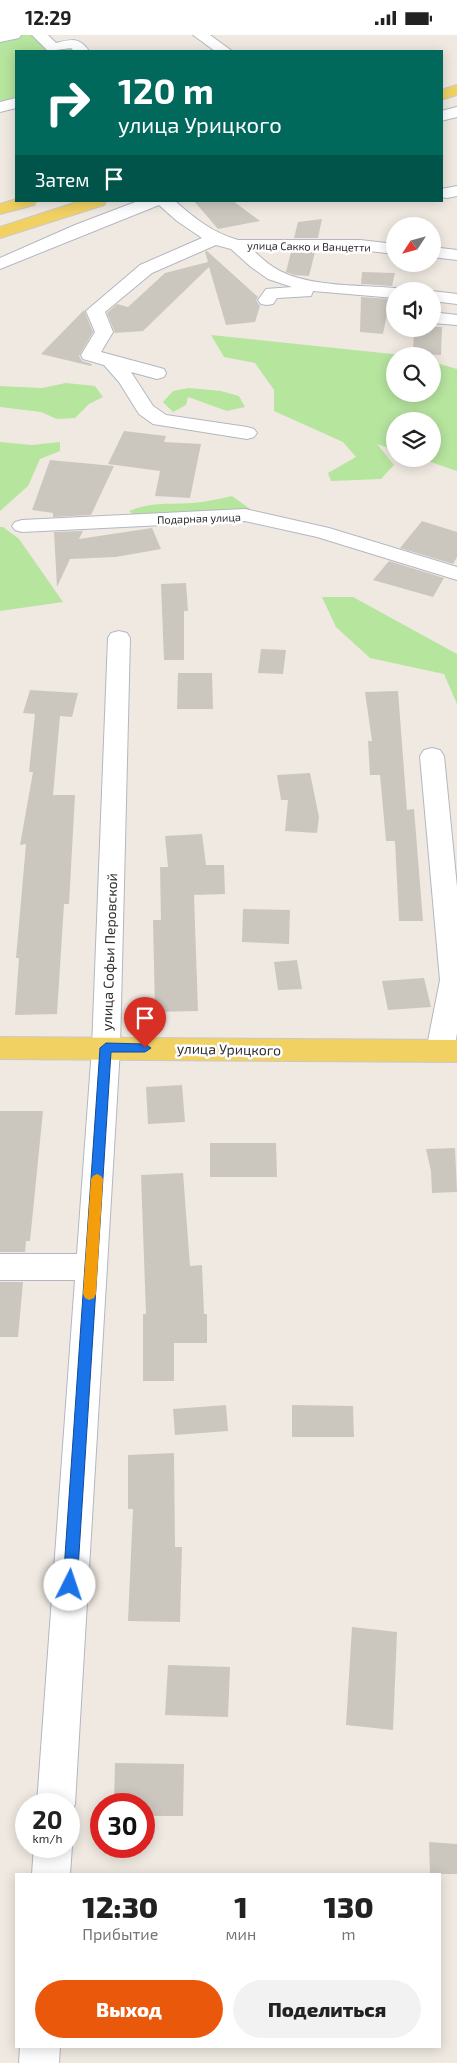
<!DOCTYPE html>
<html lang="ru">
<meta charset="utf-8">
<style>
:root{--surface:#fff;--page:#f2f2f2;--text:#222;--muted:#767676;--accent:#ea580c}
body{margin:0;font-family:"Exo 2",sans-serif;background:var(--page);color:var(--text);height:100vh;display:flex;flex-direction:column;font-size:19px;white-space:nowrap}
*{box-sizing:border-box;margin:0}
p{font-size:16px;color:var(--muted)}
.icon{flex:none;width:28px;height:28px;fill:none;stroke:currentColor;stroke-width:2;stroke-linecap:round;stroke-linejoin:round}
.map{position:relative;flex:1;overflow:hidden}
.details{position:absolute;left:15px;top:1838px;width:426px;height:175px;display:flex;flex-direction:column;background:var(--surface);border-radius:0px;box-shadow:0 2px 12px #0003}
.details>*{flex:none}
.top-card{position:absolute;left:15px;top:15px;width:428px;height:152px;border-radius:0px;box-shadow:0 2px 12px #0003;background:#00695c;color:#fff;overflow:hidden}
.needle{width:32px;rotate:234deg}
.tools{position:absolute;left:386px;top:182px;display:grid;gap:10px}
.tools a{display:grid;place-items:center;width:55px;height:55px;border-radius:50%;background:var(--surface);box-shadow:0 2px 12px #0003;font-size:25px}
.speed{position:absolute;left:15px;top:1758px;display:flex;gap:10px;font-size:25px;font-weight:700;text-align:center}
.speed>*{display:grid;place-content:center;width:65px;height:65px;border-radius:50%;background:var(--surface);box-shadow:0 2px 12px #0003;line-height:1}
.speed small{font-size:12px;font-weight:400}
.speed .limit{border:8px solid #d22;background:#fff;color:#111}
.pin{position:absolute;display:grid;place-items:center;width:42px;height:42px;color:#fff;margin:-51px -21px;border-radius:50% 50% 50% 0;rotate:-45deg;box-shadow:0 0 5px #0007}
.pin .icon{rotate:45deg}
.me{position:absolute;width:55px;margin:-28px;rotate:4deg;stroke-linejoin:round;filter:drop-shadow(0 0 4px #0008)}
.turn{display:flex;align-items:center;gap:18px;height:105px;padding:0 20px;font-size:22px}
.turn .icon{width:65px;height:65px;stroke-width:2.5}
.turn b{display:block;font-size:35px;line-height:42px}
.then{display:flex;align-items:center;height:48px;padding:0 20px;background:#0003;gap:10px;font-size:19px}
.eta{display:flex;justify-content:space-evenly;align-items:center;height:85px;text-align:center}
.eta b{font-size:30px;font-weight:800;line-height:35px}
.action{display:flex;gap:10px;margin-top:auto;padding:10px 20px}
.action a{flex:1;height:58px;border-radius:30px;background:var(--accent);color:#fff;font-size:20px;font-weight:800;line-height:58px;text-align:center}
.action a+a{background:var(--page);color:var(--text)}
.status{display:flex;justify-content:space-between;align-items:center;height:35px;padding:0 25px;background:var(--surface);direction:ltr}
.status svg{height:14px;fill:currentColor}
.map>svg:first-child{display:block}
.green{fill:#b6e59e}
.building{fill:#cbc7bf}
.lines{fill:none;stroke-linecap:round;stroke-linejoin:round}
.minor-casing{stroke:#b4b7c1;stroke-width:2}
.major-casing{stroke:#c9c9c9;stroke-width:2}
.minor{fill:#fff;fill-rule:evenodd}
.major{fill:#f2d163;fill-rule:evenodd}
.route{fill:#1a73e8;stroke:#114b97}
.slow{fill:#f59e0b}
.labels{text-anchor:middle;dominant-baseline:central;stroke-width:5;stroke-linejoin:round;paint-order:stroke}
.far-street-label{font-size:11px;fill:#2e2e2e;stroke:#fff}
.street-label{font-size:14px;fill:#2e2e2e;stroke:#fff}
</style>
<div class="status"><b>12:29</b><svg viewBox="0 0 49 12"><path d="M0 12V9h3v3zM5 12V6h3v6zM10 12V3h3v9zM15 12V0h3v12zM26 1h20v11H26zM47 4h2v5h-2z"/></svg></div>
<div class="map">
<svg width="457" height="2028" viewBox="0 0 457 2028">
<rect width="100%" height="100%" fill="#efe9e1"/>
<!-- green -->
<g class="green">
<polygon points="14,0 39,0 53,13 74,8 82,16 16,16 16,68 0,71 0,3"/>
<polygon points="211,300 411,321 395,321 395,359 432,359 433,327 457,334 457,436 422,424 432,424 432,386 395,386 395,415 377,409 394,430 381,444 331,446 328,438 356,422 343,407 274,376 274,355 255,328 224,322"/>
<polygon points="66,348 95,351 103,362 89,369 75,383 57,384 41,377 0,372 0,351 42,353"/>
<polygon points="189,353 221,356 239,361 245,372 227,376 188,362 186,370 173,377 163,367 173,356"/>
<polygon points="0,407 32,410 60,407 60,416 40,424 28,451 0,476"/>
<path d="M232,461L250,474L228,479L136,481L129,476C156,466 166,470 192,468C206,467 219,464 232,461Z"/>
<polygon points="0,492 3,492 19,504 63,567 0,576"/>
<polygon points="322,562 353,562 457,619 457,669 444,639 370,623 336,592"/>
</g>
<!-- building -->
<g class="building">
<polygon points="194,166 233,166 260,186 218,194"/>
<polygon points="322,184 318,203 294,203 298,187"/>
<polygon points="207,216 258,262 256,265 260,271 255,287 226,290 209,232 143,296 115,298 107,278 117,269 128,272 165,238 208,227 205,217"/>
<polygon points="291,217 315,217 309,241 295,240 286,237"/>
<polygon points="362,237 395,238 392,251 361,249"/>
<polygon points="361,262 390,264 383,299 360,297"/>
<polygon points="84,275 93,297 79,321 82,326 92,329 91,331 41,319"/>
<polygon points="432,292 442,292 441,320 413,319 414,294 432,294"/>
<polygon points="124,396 166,401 164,407 201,409 190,463 155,461 160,436 108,429"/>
<polygon points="50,425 114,431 91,480 53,482 53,478 32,475"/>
<polygon points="422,486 457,497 457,522 453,529 400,513"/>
<polygon points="152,493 161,514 116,522 70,524 57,552 54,497 83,496 79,504"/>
<polygon points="389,526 444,543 433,562 373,545"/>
<polygon points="186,548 188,576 184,576 184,625 164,625 161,549"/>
<polygon points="261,614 286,615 283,639 258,638"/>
<polygon points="178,638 212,638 213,674 177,674"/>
<polygon points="30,655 78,658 72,682 60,681 53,760 75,760 69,869 64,869 57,979 15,980 19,923 16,923 26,809 20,810 33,737 29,737 35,679 23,678"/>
<polygon points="398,656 407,775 414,774 423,886 399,886 395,806 386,806 380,740 370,740 368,706 372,706 365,657"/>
<polygon points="310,738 319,782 317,798 285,796 288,765 281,765 277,740"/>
<polygon points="202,799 206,830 224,830 225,859 194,860 198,976 155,977 153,885 161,885 160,832 168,832 165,801"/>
<polygon points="243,874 290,875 289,909 242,907"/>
<polygon points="297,925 302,954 278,955 274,927"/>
<polygon points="424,943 431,972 388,975 382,946"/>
<polygon points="182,1050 185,1087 148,1089 146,1052"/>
<polygon points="0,1076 43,1076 30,1206 26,1206 25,1217 0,1217"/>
<polygon points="210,1108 276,1108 277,1142 210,1142"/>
<polygon points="455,1113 457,1157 432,1158 431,1136 426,1114"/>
<polygon points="183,1138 190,1231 202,1230 204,1279 207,1279 207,1308 174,1308 174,1346 143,1346 143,1279 146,1279 141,1140"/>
<polygon points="0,1247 23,1247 18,1302 0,1302"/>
<polygon points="226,1370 228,1396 175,1400 173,1374"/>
<polygon points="292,1370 353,1371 354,1402 292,1402"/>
<polygon points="174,1418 175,1512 182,1512 180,1587 128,1586 133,1474 128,1474 128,1420"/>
<polygon points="352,1592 397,1597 393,1695 346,1690"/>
<polygon points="168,1630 230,1632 228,1682 165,1680"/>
<polygon points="115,1728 184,1729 183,1781 144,1781 144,1769 114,1769"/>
<polygon points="429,1807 457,1809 457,1839 430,1839"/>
</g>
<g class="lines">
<!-- minor casing -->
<g class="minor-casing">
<g id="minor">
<polygon points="0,0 21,0 19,3 0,7"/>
<path d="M32,0H48L56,8C72,4 79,2 89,16H74L71,13L48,16Z"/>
<polygon points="193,0 210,0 232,16 215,16"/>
<polygon points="16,63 16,73 0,77 0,67"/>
<polygon points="457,72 457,82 441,86 441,76"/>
<polygon points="457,151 457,161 447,163 441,162 441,154"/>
<path d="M138,166H175C194,183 213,198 238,205H360L395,209V219L360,215H253C261,223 270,231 280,236C311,252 361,250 395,253L403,256H395V263L313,256L311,261L277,263L273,269L267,270L261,269L258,265L266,254L292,252L268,244L251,232L231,214L216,210L152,238L105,277L113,297L101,317L164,334L166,338L164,342L157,344L131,337L153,371L166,380L247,392L254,394L257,398L254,402L247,404L153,389L139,379L119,347L104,330L83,324L81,320L95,297L86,276L140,230L202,203L177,186L159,170L0,234V223L75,190Z"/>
<polygon points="432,212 457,215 457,225 432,222"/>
<polygon points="429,256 432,256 457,259 457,269 432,266 432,256"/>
<polygon points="432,277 457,280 457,290 432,288"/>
<polygon points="245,474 329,493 457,532 457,545 317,502 245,486 22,497 15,495 12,491 15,487 22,485"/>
<polygon points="119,596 127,598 130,603 120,1013 75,1769 69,1782 69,1769 37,1769 75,1245 0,1245 0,1219 77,1219 92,1013 108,603 111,598"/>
<polygon points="432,713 440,715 444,721 457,852 457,998 454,1016 450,1023 440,1027 430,1023 426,1016 440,945 420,721 424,715"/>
<polygon points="69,1804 72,1811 70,1839 32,1839 34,1811 69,1811"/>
<polygon points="20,2011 60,2011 59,2028 19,2028"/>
</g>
</g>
<!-- major casing -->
<g class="major-casing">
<g id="major">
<polygon points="457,50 457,60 441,65 441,55"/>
<polygon points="16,164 16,166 36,166 34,170 0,179 0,169"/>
<polygon points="80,166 106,166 104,170 0,203 0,192"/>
<polygon points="0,1002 457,1005 457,1027 0,1024"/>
</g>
</g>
<!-- minor -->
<use href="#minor" class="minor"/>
<!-- major -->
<use href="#major" class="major"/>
</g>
<!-- route -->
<polygon class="route" points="106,1008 145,1009 151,1013 145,1017 111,1017 77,1550 75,1555 70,1557 65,1555 63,1550 100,1013"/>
<!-- slow -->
<polygon class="slow" points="97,1139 101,1141 103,1144 96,1259 94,1263 89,1265 85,1263 83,1259 91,1144 93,1141"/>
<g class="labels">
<!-- far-street labels -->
<g class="far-street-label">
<text transform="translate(309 211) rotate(1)">улица Сакко и Ванцетти</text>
<text transform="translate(199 483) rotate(-2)">Подарная улица</text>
</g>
<!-- street labels -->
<g class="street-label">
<text transform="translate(109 917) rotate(-88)">улица Софьи Перовской</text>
<text transform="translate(229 1014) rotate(1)">улица Урицкого</text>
</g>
</g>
</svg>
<div class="tools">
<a><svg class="needle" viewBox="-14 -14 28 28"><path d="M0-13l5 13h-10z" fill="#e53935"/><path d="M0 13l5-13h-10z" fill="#767676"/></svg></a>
<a><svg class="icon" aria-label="sound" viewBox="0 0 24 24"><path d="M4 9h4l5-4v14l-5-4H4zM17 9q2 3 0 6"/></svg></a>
<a><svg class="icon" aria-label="search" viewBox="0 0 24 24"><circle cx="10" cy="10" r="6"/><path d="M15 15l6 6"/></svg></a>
<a><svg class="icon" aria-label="layers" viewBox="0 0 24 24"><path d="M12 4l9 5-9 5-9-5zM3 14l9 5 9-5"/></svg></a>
</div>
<div class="speed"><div>20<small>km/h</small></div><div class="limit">30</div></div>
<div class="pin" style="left:145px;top:1013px;background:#d93025"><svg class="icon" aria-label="arrive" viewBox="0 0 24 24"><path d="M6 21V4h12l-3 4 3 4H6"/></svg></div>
<svg class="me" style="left:70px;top:1550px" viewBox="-20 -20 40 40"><circle r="19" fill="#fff"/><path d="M0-13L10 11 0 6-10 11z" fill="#1a73e8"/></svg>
<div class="top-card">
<div class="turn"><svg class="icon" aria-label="right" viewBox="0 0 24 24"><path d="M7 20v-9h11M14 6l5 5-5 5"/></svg><div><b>120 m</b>улица Урицкого</div></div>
<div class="then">Затем<svg class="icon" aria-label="arrive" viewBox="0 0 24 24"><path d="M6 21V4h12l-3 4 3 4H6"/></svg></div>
</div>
<section class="details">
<div class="eta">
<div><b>12:30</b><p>Прибытие</p></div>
<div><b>1</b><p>мин</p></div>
<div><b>130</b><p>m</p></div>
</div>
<div class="action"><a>Выход</a><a>Поделиться</a></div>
</section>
</div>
